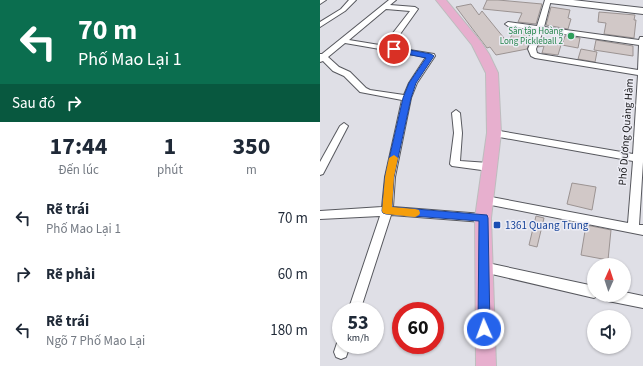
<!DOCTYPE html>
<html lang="vi">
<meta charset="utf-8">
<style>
:root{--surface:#fff;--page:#f2f2f3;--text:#1f2937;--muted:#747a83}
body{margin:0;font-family:"Source Sans 3",sans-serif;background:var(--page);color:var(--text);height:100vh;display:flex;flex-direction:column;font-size:15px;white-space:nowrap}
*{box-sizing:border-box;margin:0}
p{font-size:13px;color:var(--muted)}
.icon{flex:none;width:22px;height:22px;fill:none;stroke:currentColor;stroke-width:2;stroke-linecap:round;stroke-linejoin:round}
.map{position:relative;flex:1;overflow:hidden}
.panel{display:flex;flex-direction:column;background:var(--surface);width:320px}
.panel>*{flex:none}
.top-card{background:#0b6e4f;color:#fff;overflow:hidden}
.needle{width:26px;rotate:3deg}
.controls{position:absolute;left:267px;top:258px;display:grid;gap:8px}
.controls a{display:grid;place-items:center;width:44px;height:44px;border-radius:50%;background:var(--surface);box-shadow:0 1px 3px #0004;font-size:20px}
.speed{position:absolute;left:12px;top:302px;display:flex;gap:8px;font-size:20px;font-weight:700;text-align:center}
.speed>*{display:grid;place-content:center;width:52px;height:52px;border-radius:50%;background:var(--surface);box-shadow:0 1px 3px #0004;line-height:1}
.speed small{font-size:10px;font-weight:400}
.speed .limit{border:6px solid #d22;background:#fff;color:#111}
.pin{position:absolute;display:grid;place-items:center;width:34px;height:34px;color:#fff;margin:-17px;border:2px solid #fff;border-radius:50%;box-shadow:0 1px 4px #0007}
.me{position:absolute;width:44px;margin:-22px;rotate:358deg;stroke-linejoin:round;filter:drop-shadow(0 0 3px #0008)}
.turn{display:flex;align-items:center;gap:14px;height:84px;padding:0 12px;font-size:18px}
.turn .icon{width:52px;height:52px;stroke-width:2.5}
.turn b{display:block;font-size:28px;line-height:34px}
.then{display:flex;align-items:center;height:38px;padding:0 12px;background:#0003;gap:8px;font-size:15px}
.eta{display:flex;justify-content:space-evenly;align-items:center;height:68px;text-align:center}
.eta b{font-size:24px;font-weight:700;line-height:28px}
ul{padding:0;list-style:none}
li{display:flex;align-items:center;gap:12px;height:56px;padding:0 12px}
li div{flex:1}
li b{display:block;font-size:15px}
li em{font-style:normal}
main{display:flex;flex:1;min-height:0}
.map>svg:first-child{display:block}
.building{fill:#d1c8c7;stroke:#9b9392}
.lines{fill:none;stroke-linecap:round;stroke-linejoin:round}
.street-casing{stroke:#57585e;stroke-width:2}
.secondary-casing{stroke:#57585e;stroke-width:2}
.primary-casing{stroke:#bdbdbe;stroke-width:2}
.street{fill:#fff;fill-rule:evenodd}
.secondary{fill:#fff;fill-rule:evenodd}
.primary{fill:#e7afce;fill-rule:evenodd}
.route{fill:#2563eb;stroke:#184099}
.slow{fill:#f59e0b}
.leisure-dot{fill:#2e9e5b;stroke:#ececf4;stroke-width:1.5}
.transit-dot{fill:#1a4fb4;stroke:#ececf4;stroke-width:1.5}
.labels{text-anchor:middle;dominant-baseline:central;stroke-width:3;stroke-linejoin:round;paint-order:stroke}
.far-leisure-label{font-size:9px;fill:#27864d;stroke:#ececf4;text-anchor:end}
.street-label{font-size:11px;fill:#151517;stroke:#ececf4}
.transit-label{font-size:11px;fill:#164399;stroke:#ececf4;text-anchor:start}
</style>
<main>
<section class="panel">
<div class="top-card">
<div class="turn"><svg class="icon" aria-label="left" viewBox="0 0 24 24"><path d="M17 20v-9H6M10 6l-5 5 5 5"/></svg><div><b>70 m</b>Phố Mao Lại 1</div></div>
<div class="then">Sau đó<svg class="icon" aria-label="right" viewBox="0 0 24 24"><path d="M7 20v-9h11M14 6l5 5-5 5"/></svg></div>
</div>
<div class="eta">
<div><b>17:44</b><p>Đến lúc</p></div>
<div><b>1</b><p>phút</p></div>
<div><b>350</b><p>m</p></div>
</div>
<ul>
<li><svg class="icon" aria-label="left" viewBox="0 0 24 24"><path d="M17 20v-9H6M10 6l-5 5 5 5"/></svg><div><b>Rẽ trái</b><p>Phố Mao Lại 1</p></div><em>70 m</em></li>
<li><svg class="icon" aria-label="right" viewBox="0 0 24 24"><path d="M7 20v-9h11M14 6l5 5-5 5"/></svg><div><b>Rẽ phải</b></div><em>60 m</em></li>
<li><svg class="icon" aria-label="left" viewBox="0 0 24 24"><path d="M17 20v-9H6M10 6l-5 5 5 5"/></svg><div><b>Rẽ trái</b><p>Ngõ 7 Phố Mao Lại</p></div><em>180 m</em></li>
</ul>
</section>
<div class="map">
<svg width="323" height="366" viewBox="0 0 323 366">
<rect width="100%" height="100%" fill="#dfdfe6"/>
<!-- building -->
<g class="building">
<polygon points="167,0 178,0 222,4 216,24 198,22 202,13 163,9"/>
<polygon points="151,4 159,15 162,11 188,43 195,28 214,31 207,49 176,55 170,47 167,48 136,7"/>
<polygon points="231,7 250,10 248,18 251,19 248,29 226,25"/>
<polygon points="279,12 315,15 314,20 316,20 314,38 284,34 286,23 278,22"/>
<polygon points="245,36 260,38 258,48 242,45"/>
<polygon points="276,40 313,46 313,56 274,50"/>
<polygon points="220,43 241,45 238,55 222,53 224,46 218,47"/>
<polygon points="261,49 277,52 275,62 258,59"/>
<polygon points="252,183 276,187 272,210 247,204"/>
<polygon points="216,216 224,218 217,247 209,245"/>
<polygon points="266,225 291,230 288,260 261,255"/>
</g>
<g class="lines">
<!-- street casing -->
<g class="street-casing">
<g id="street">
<polygon points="0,0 6,0 0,4"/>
<polygon points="29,0 36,0 25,11 0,27 0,22 21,9"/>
<path d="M69,0H76L70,5L95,7L98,9L73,44H67L66,42L90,11L66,9L29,40L114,54L115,56L97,83L91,98L75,177L73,207L163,214L167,215L168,218L167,221L163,222L71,215L40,311H28L60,216L0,219V211L62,207L65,177L82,100L40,92L24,76L13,71L3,61L0,62V54H2ZM25,43L106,57L89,83L84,95L50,90L46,88L30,72L19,67L8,57Z"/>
<path d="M225,0H231L224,27L319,40L320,37H323V162L319,225H323V235L166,204L162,203L161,200L162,197L166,196L308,223L313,161L174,136L170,133L174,130L313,154L318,75L215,58L211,56L208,49L216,30L188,26L185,24L188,22L217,26ZM223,31L319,45L318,70L220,54L217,53L216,49Z"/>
<polygon points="136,110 140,113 142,133 140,161 169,163 172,165 174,167 172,169 169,171 132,166 130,164 134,133 132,113"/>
<polygon points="24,123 28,126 3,174 0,175 0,162 20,126"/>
<polygon points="163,262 274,286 274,295 279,295 274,298 163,272 159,271 157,267 159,263"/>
<polygon points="304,292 323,296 323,308 288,301 284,299 282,295 304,295"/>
<polygon points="21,339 21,345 30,345 26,357 21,359 16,357 14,352 18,340"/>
</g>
</g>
<!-- secondary casing -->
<g class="secondary-casing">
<polygon id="secondary" points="226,0 253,0 323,8 323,14 230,3"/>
</g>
<!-- primary casing -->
<g class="primary-casing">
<polygon id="primary" points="116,0 126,0 161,42 169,54 178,73 181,133 171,218 176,366 156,366 155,218 167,133 166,73 152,45"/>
</g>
<!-- street -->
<use href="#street" class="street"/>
<!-- secondary -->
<use href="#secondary" class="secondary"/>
<!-- primary -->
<use href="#primary" class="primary"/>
</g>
<!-- route -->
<polygon class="route" points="74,47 111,54 114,56 96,83 91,98 74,177 72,207 167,215 168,218 170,329 168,333 164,335 160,333 158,329 159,221 66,214 63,213 62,211 65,177 83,98 89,83 106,58 72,51 71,49"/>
<!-- slow -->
<polygon class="slow" points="74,155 78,158 74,177 72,207 95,209 99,210 100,213 99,215 95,217 66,214 63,213 62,211 65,177 69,158"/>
<!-- markers -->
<circle class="leisure-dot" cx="251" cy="36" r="4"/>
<rect class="transit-dot" x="173" y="221" width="8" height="8" rx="2"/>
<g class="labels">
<!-- far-leisure labels -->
<g class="far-leisure-label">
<text x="243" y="31">Sân tập Hoàng<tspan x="243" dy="10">Long Pickleball 2</tspan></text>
</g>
<!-- street labels -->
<g class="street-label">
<text transform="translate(306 132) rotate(-86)">Phố Dương Quảng Hàm</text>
</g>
<!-- transit labels -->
<g class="transit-label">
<text x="185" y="225">1361 Quang Trung</text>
</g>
</g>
</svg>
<div class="controls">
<a><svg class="needle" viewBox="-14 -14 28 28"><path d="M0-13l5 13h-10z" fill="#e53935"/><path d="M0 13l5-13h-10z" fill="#747a83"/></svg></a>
<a><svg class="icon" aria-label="sound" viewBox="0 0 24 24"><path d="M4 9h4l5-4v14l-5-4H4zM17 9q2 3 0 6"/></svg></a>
</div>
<div class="speed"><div>53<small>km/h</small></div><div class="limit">60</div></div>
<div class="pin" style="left:74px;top:49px;background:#d93025"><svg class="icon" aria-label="arrive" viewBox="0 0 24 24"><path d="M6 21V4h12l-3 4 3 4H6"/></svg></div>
<svg class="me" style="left:164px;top:329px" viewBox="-20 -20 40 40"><circle r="17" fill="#2563eb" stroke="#fff" stroke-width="3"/><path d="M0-11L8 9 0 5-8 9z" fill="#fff"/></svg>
</div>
</main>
